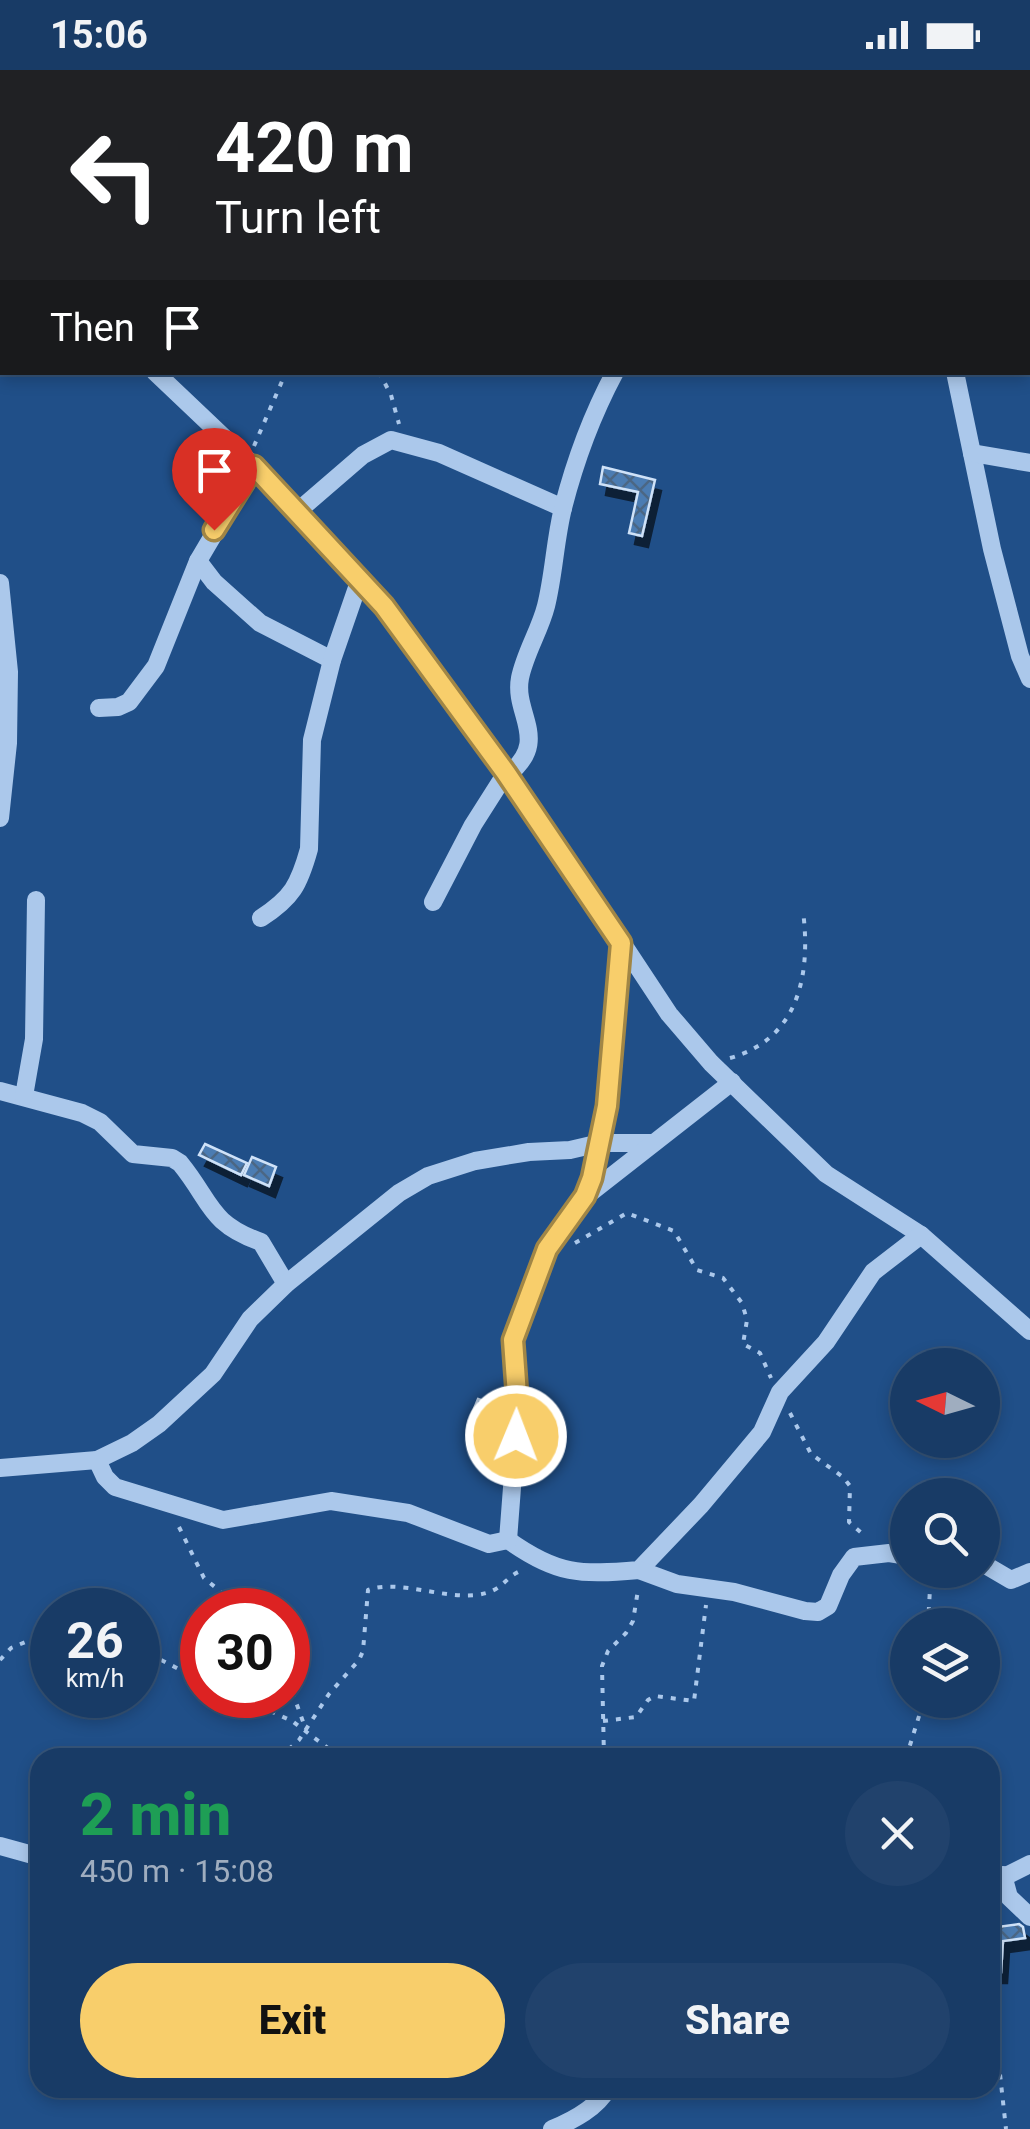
<!DOCTYPE html>
<meta charset="utf-8">
<style>
:root{--surface:#183b66;--page:#21426c;--text:#f1f3f6;--muted:#9fadbf;--line:#36557a;--accent:#f8ce6b}
body{margin:0;font-family:Roboto,sans-serif;background:var(--page);color:var(--text);height:100vh;display:flex;flex-direction:column;font-size:38px;white-space:nowrap}
*{box-sizing:border-box;margin:0}
p{font-size:32px;color:var(--muted)}
.icon{flex:none;width:55px;height:55px;fill:none;stroke:currentColor;stroke-width:2;stroke-linecap:round;stroke-linejoin:round}
.map{position:relative;flex:1;overflow:hidden}
.sheet{position:absolute;left:30px;top:1678px;width:970px;height:350px;display:flex;flex-direction:column;background:var(--surface);border-radius:30px;box-shadow:0 5px 15px #0003,0 0 0 2px var(--line)}
.sheet>*{flex:none}
.hud{position:absolute;left:0px;top:0px;width:1030px;height:305px;box-shadow:0 5px 15px #0003,0 0 0 2px var(--line);background:#202124;color:#fff;overflow:hidden}
.needle{width:65px;rotate:275deg}
.fabs{position:absolute;left:890px;top:1278px;display:grid;gap:20px}
.fabs a{display:grid;place-items:center;width:110px;height:110px;border-radius:50%;background:var(--surface);box-shadow:0 5px 15px #0003,0 0 0 2px var(--line);font-size:50px}
.speed{position:absolute;left:30px;top:1518px;display:flex;gap:20px;font-size:50px;font-weight:700;text-align:center}
.speed>*{display:grid;place-content:center;width:130px;height:130px;border-radius:50%;background:var(--surface);box-shadow:0 5px 15px #0003,0 0 0 2px var(--line);line-height:1}
.speed small{font-size:25px;font-weight:400}
.speed .limit{border:15px solid #d22;background:#fff;color:#111}
.pin{position:absolute;display:grid;place-items:center;width:85px;height:85px;color:#fff;margin:-102px -42px;border-radius:50% 50% 50% 0;rotate:-45deg;box-shadow:0 0 10px #0007}
.pin .icon{rotate:45deg}
.me{position:absolute;width:110px;margin:-55px;rotate:1deg;stroke-linejoin:round;filter:drop-shadow(0 0 8px #0008)}
.turn{display:flex;align-items:center;gap:35px;height:210px;padding:0 50px;font-size:45px}
.turn .icon{width:130px;height:130px;stroke-width:2.5}
.turn b{display:block;font-size:70px;line-height:85px}
.then{display:flex;align-items:center;height:95px;padding:0 50px;background:#0003;gap:20px;font-size:38px}
.round{display:grid;place-items:center;flex:none;width:105px;height:105px;border-radius:52px;background:var(--page)}
.headline{display:flex;align-items:center;justify-content:space-between;height:170px;padding:0 50px}
h1{font-size:60px;font-weight:800;line-height:75px;color:#1e9e55}
.action{display:flex;gap:20px;margin-top:auto;padding:20px 50px}
.action a{flex:1;height:115px;border-radius:60px;background:var(--accent);color:#111;font-size:40px;font-weight:800;line-height:115px;text-align:center}
.action a+a{background:var(--page);color:var(--text)}
.status{display:flex;justify-content:space-between;align-items:center;height:70px;padding:0 50px;background:var(--surface);direction:ltr}
.status svg{height:28px;fill:currentColor}
.map>svg:first-child{display:block}
.building{fill:url(#building-cross-hatch);stroke:#cfe2f8;stroke-width:2.5;filter:url(#shadow)}
.lines{fill:none;stroke-linecap:round;stroke-linejoin:round}
.path{stroke:#abc8eb;stroke-width:4;stroke-dasharray:5 8;stroke-linecap:butt}
.minor{stroke:#abc8eb;stroke-width:18}
.route-casing{stroke:#a18646;stroke-width:25}
.route{stroke:#f8ce6b;stroke-width:18}
</style>
<div class="status"><b>15:06</b><svg viewBox="0 0 49 12"><path d="M0 12V9h3v3zM5 12V6h3v6zM10 12V3h3v9zM15 12V0h3v12zM26 1h20v11H26zM47 4h2v5h-2z"/></svg></div>
<div class="map">
<svg width="1030" height="2059" viewBox="0 0 1030 2059">
<defs>
<pattern id="building-cross-hatch" width="8" height="8" patternUnits="userSpaceOnUse" patternTransform="scale(2.5)"><rect width="8" height="8" fill="#4c7bb2"/><path d="M0 0l8 8M0 8l8-8" fill="none" stroke="#4c6684"/></pattern>
<filter id="shadow"><feDropShadow dx="6" dy="11" stdDeviation="0" flood-color="#0009"/></filter>
</defs>
<rect width="100%" height="100%" fill="#204f88"/>
<!-- building -->
<g class="building">
<polygon points="603,397 655,410 642,466 629,463 638,422 600,414"/>
<polygon points="205,1074 247,1093 241,1105 199,1085"/>
<polygon points="252,1087 276,1097 269,1116 244,1105"/>
<polygon points="478,1329 505,1339 498,1356 471,1346"/>
<polygon points="1019,1854 1023,1857 1025,1868 1003,1871 1001,1902 990,1902 990,1858"/>
</g>
<g class="lines">
<!-- path -->
<g class="path">
<polyline points="156,2 157,0"/>
<polyline points="379,302 391,325 399,354"/>
<polyline points="254,376 286,302"/>
<path d="M730,988C799,969 811,904 803,841"/>
<polyline points="575,1173 627,1143 674,1161 697,1200 723,1208 742,1233 747,1250 743,1274 760,1283 771,1308"/>
<polyline points="790,1343 811,1384 843,1407 850,1416 849,1452 865,1466"/>
<polyline points="179,1457 204,1508 243,1540"/>
<polyline points="928,1555 931,1500"/>
<polyline points="138,1578 202,1611"/>
<polyline points="0,1590 11,1578 52,1561"/>
<polyline points="288,1610 306,1660"/>
<polyline points="235,1625 292,1651 341,1688"/>
<polyline points="603,1651 636,1647 648,1630 655,1626 694,1631 706,1535"/>
<path d="M279,1688L299,1670L329,1624L359,1590L363,1581L368,1520C398,1509 442,1529 477,1525C505,1521 503,1507 523,1500"/>
<polyline points="604,1688 602,1596 608,1581 626,1563 633,1551 638,1520"/>
<polyline points="906,1688 924,1630"/>
<polyline points="990,1967 999,1995 1006,2059"/>
</g>
<!-- minor -->
<g class="minor">
<polyline points="894,0 895,2"/>
<polyline points="765,2 767,0"/>
<polyline points="0,171 2,174"/>
<polyline points="155,302 254,396 384,536 566,788 669,944 711,993 826,1104 921,1165 1030,1261"/>
<polyline points="955,302 992,479 1020,586 1030,609"/>
<polyline points="972,383 1030,393"/>
<polyline points="298,441 363,385 391,370 439,383 563,438"/>
<polyline points="198,491 214,512 260,553 332,590"/>
<polyline points="0,513 9,602 8,673 0,748"/>
<polyline points="99,638 118,637 129,632 156,596 198,491 254,396"/>
<path d="M506,706C552,671 513,645 520,608C525,583 540,560 546,536C554,504 555,470 563,438C575,391 592,345 615,302"/>
<polyline points="433,832 473,755 506,703"/>
<path d="M261,848C292,828 299,815 309,779L312,670L332,590L360,509"/>
<path d="M0,1021L82,1043L100,1052L133,1084L172,1088L180,1093C212,1132 208,1153 261,1172L286,1214"/>
<polyline points="24,1026 34,969 36,830"/>
<path d="M585,1126C617,1049 615,956 621,873"/>
<path d="M97,1390L105,1407L115,1417L223,1450L331,1431L408,1443L489,1474L508,1470C557,1505 580,1505 639,1500L701,1435L762,1362L780,1322L826,1272L873,1202L921,1165"/>
<polyline points="0,1398 97,1390 132,1373 159,1354 213,1304 250,1249 286,1214 399,1123 428,1106 475,1091 529,1082 570,1080 600,1073 653,1073"/>
<polyline points="508,1470 518,1339 513,1270 547,1179 585,1127 732,1012"/>
<polyline points="982,1493 1011,1510 1030,1502"/>
<polyline points="639,1500 677,1514 734,1522 805,1541 818,1542 828,1536 841,1505 854,1487 889,1483 908,1486"/>
<polyline points="0,1776 40,1787"/>
<polyline points="1003,1805 1009,1827 1030,1847"/>
<polyline points="990,1814 1030,1794"/>
<path d="M552,2059C574,2050 597,2038 608,2018"/>
</g>
</g>
<g class="lines">
<!-- route casing -->
<g class="route-casing">
<polyline id="route" points="214,460 254,396 384,536 506,703 621,873 607,1036 592,1108 585,1126 547,1179 513,1270 518,1339 516,1366"/>
</g>
<!-- route -->
<use href="#route" class="route"/>
</g>
</svg>
<div class="fabs">
<a><svg class="needle" viewBox="-14 -14 28 28"><path d="M0-13l5 13h-10z" fill="#e53935"/><path d="M0 13l5-13h-10z" fill="#9fadbf"/></svg></a>
<a><svg class="icon" aria-label="search" viewBox="0 0 24 24"><circle cx="10" cy="10" r="6"/><path d="M15 15l6 6"/></svg></a>
<a><svg class="icon" aria-label="layers" viewBox="0 0 24 24"><path d="M12 4l9 5-9 5-9-5zM3 14l9 5 9-5"/></svg></a>
</div>
<div class="speed"><div>26<small>km/h</small></div><div class="limit">30</div></div>
<div class="pin" style="left:214px;top:460px;background:#d93025"><svg class="icon" aria-label="arrive" viewBox="0 0 24 24"><path d="M6 21V4h12l-3 4 3 4H6"/></svg></div>
<svg class="me" style="left:516px;top:1366px" viewBox="-20 -20 40 40"><circle r="17" fill="#f8ce6b" stroke="#fff" stroke-width="3"/><path d="M0-11L8 9 0 5-8 9z" fill="#fff"/></svg>
<div class="hud">
<div class="turn"><svg class="icon" aria-label="left" viewBox="0 0 24 24"><path d="M17 20v-9H6M10 6l-5 5 5 5"/></svg><div><b>420 m</b>Turn left</div></div>
<div class="then">Then<svg class="icon" aria-label="arrive" viewBox="0 0 24 24"><path d="M6 21V4h12l-3 4 3 4H6"/></svg></div>
</div>
<section class="sheet">
<div class="headline"><div><h1>2 min</h1><p>450 m · 15:08</p></div><a class="round"><svg class="icon" aria-label="close" viewBox="0 0 24 24"><path d="M6 6l12 12M18 6L6 18"/></svg></a></div>
<div class="action"><a>Exit</a><a>Share</a></div>
</section>
</div>
